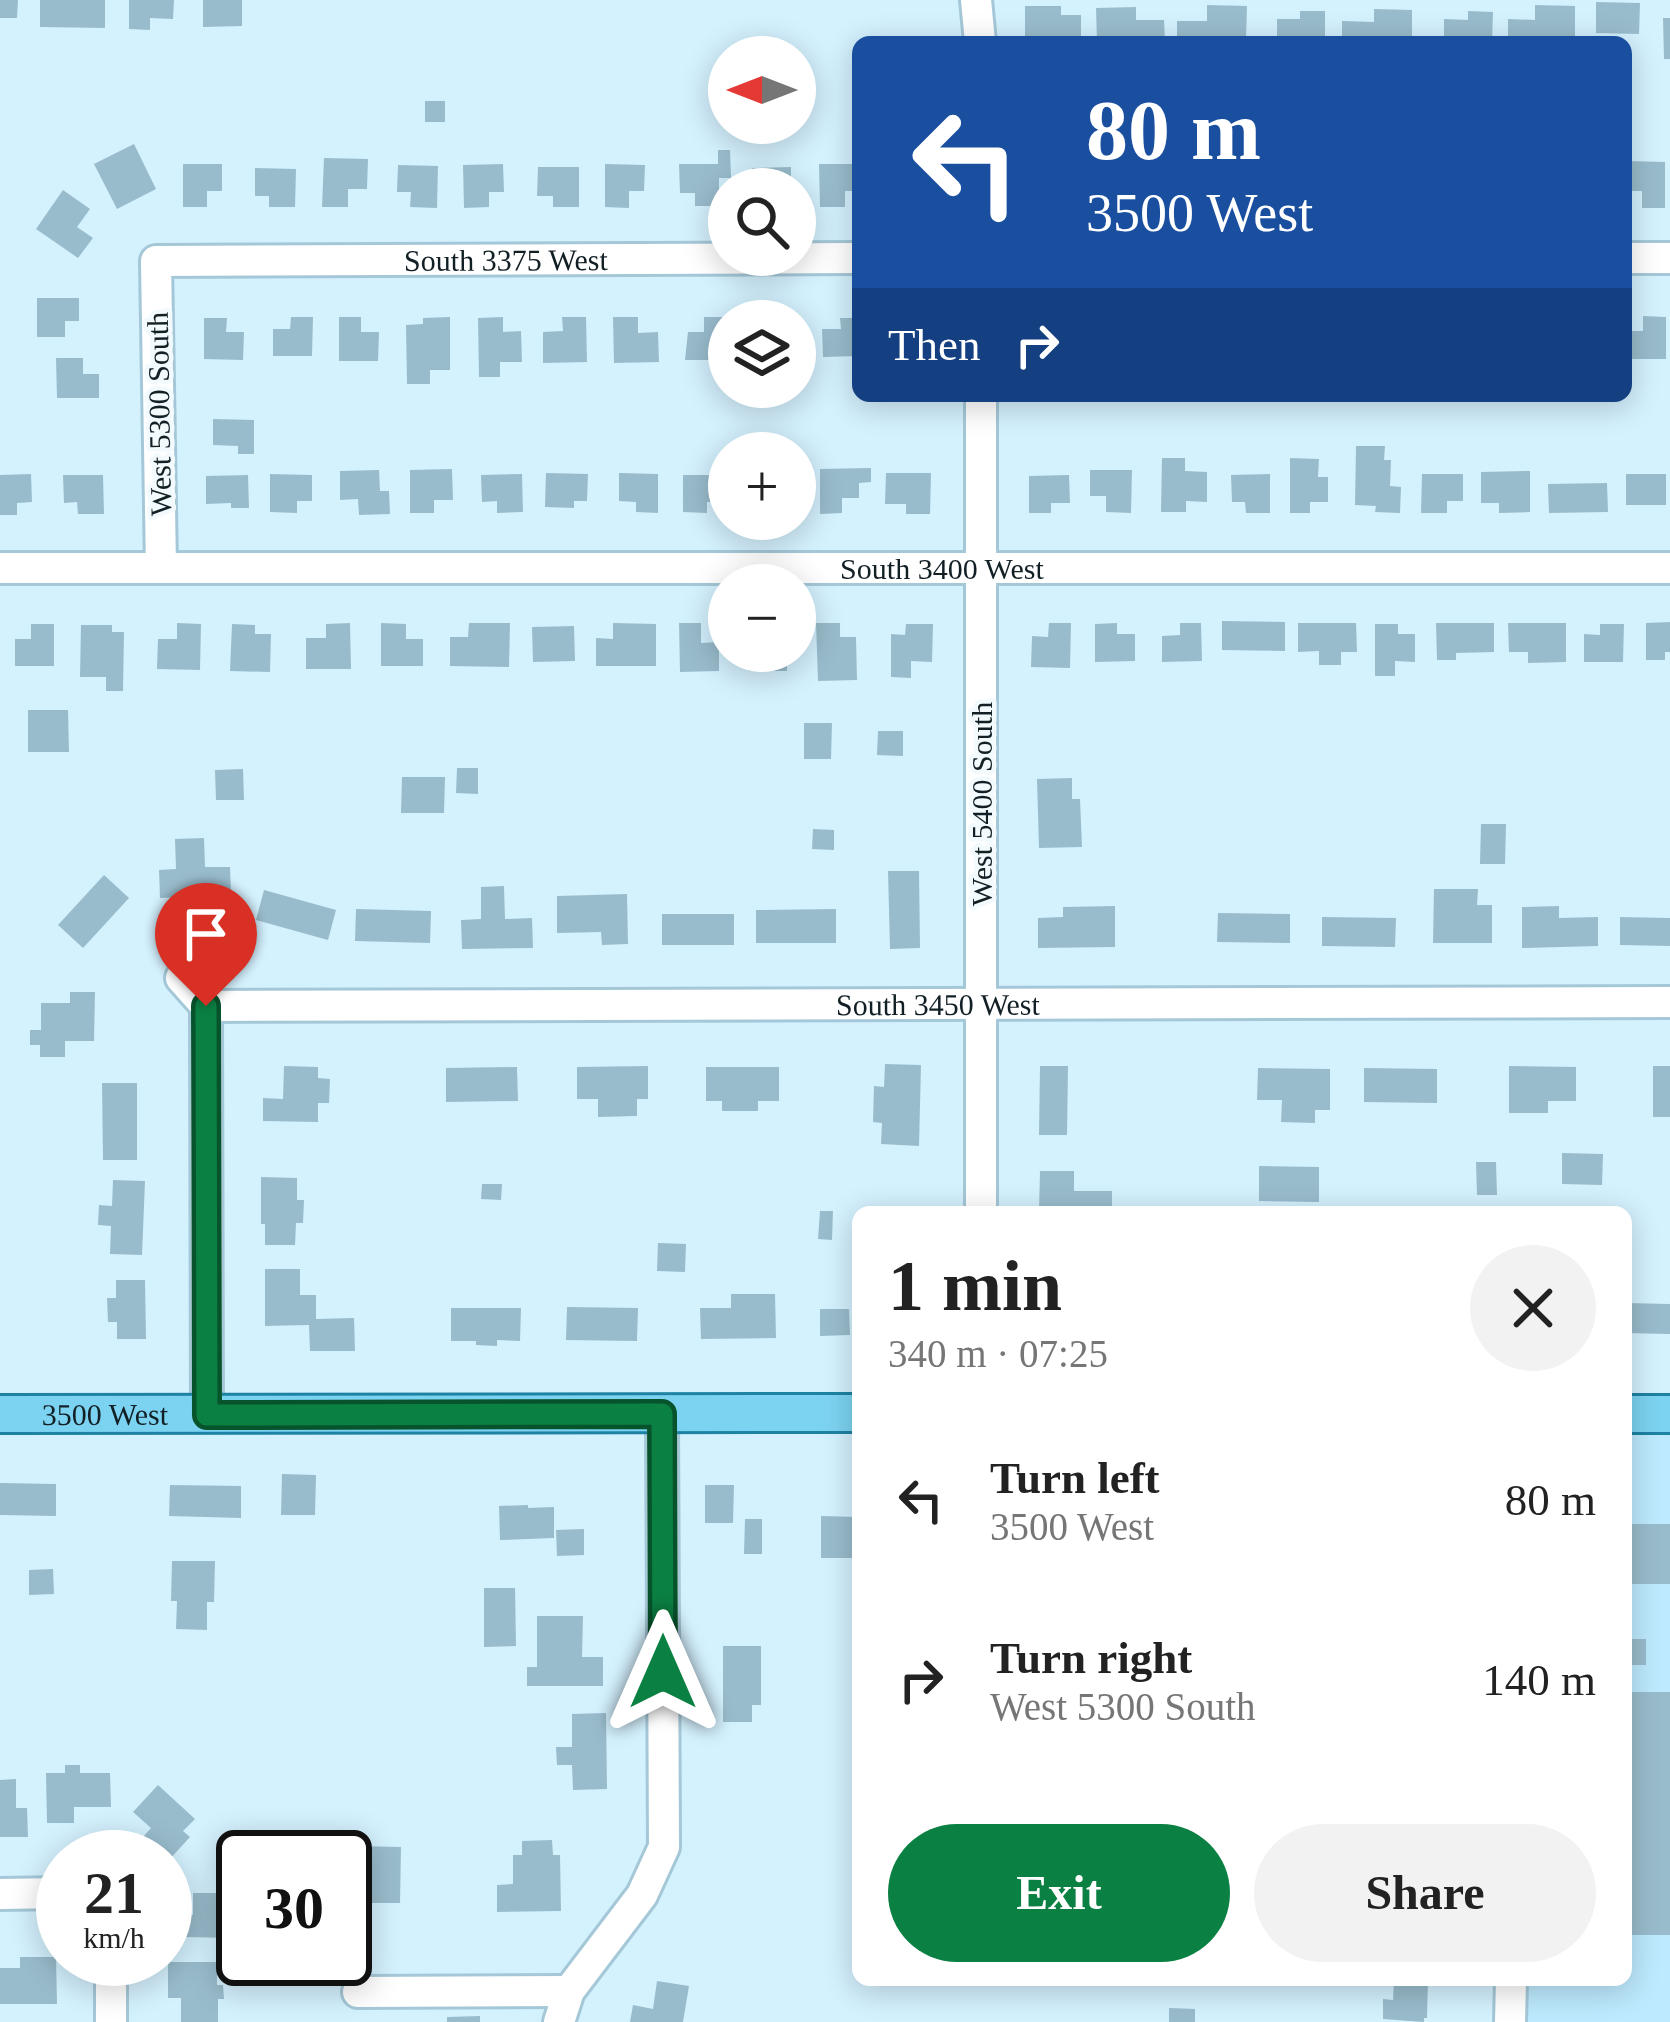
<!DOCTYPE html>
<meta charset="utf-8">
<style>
:root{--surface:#fff;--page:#f2f2f2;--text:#222;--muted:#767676;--accent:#0b8043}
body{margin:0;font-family:Georgia,serif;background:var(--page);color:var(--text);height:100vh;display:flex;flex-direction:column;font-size:45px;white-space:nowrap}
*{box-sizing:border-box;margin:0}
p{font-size:39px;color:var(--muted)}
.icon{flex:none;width:66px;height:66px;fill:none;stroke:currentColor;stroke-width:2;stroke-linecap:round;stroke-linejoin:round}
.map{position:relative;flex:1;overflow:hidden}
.sheet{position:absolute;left:852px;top:1206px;width:780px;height:780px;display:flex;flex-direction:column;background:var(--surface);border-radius:18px;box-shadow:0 6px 30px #0003}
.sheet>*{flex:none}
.banner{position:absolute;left:852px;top:36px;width:780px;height:366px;border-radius:18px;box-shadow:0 6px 30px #0003;background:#1a4fa0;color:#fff;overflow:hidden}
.needle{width:78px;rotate:270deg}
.buttons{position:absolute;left:708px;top:36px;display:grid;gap:24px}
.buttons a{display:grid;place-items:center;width:108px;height:108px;border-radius:50%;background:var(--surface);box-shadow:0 6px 30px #0003;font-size:60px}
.speed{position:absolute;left:36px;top:1830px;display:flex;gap:24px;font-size:60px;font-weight:700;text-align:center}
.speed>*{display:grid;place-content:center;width:156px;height:156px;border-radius:50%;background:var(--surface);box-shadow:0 6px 30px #0003;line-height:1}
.speed small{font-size:30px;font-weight:400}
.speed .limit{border:6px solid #111;border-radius:18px;background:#fff;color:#111}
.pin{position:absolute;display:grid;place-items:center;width:102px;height:102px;color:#fff;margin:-123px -51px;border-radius:50% 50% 50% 0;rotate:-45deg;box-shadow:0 0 12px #0007}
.pin .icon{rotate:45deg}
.me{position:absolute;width:132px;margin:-66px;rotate:0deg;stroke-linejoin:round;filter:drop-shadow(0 0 9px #0008)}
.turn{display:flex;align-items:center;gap:42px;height:252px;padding:0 36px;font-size:54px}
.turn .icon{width:156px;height:156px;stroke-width:2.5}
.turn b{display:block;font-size:84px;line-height:102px}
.then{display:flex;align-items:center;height:114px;padding:0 36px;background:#0003;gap:24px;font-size:45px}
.round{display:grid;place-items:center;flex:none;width:126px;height:126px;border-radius:63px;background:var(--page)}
.headline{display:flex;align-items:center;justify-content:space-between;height:204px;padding:0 36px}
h1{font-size:72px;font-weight:700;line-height:90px}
.cta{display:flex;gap:24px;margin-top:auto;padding:24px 36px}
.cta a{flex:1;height:138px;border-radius:72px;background:var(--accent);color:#fff;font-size:48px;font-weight:700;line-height:138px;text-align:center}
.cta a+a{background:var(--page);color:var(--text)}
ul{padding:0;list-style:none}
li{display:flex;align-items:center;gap:36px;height:180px;padding:0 36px}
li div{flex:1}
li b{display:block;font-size:45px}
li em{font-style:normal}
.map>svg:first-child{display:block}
.built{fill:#bdeafe}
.building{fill:#99bccc}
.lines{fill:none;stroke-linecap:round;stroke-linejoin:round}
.minor-casing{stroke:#a5c8d8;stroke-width:36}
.major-casing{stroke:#1e82a3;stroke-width:42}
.minor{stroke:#fff;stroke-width:30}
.major{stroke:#7cd3f1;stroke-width:36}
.route-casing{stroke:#07532c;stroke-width:30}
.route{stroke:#0b8043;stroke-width:21}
.labels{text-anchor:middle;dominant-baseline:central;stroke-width:9;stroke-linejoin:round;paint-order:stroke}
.street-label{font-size:30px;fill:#122026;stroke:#f3fafe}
</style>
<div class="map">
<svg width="1670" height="2022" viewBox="0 0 1670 2022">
<rect width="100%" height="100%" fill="#d4f1fe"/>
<!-- built -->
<polygon class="built" points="1626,1427 1670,1427 1670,2022 1526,2022 1527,1980 1626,1980"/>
<!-- building -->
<g class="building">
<polygon points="0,0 18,0 17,18 0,18"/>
<polygon points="40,0 105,0 105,28 40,27"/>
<polygon points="129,0 174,0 173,19 150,18 150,30 129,29"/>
<polygon points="203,0 242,0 242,26 203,27"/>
<polygon points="1596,2 1640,3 1639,34 1596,33"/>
<polygon points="1207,5 1247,6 1246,39 1233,39 1233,42 1177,42 1177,21 1207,21"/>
<polygon points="1535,5 1575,6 1575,42 1508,42 1508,19 1535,20"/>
<polygon points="1025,6 1061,6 1061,15 1081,15 1081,42 1036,42 1036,36 1025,36"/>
<polygon points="1136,7 1136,20 1164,20 1165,42 1097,42 1096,8"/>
<polygon points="1374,9 1412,10 1412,39 1401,39 1401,42 1342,42 1342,21 1374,22"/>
<polygon points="1300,11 1325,11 1325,42 1277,42 1277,19 1300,19"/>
<polygon points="1468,11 1493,12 1492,42 1444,42 1444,19 1468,20"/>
<polygon points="1663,18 1670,18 1670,59 1664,59"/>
<rect x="425" y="101" width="20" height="21"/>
<polygon points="134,144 156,189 117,209 94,164"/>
<polygon points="718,150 730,150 731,178 719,178 719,206 695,206 695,193 680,193 679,164 718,164"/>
<polygon points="324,158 368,159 367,189 348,189 348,207 322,207"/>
<polygon points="1626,161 1665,162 1665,208 1642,208 1642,191 1626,191"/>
<polygon points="183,164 222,164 222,191 207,191 207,207 183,207"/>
<polygon points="503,164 504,192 489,192 489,207 464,208 463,165"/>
<polygon points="605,164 645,165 644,191 629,191 629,208 605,207"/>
<polygon points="819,164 858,164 858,191 845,191 845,207 820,207"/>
<polygon points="398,165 438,166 437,208 410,207 411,192 397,192"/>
<polygon points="538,167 579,167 579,207 553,207 553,196 537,196"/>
<polygon points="791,167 791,189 752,189 752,168"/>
<polygon points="255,168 296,169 295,207 269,207 269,196 255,196"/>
<polygon points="63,190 90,209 77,227 93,238 78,258 36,229"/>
<polygon points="37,298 79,298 79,321 65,321 65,337 37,337"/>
<polygon points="1643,316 1666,317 1666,359 1626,359 1627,331 1643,331"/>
<polygon points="291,317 313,317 312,356 273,356 273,329 290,329"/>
<polygon points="339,317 361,317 361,332 379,332 378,361 339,361"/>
<polygon points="450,317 450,370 430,370 430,384 407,384 406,325 423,324 423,318"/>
<polygon points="503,317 503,332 521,331 522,362 500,362 500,377 479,377 478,318"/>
<polygon points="562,317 586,317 587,362 543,363 543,332 563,331"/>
<polygon points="613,317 638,317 638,333 658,332 659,362 614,363"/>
<polygon points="704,317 726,317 726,360 685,360 688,332 704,332"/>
<polygon points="204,318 227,318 226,332 244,332 243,360 204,359"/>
<polygon points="840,318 858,318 858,356 823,357 822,329 841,329"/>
<polygon points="56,358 83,358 83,374 99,374 99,398 57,398"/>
<polygon points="213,419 254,420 254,454 238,454 238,446 213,445"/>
<polygon points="1356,446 1385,446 1384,460 1391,460 1390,486 1401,487 1400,513 1375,512 1376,506 1355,505"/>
<polygon points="795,454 802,454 803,511 795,511"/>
<polygon points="1162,458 1185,458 1185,471 1207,472 1207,502 1186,501 1186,512 1161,512"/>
<polygon points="1290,458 1319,459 1318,477 1328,477 1328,502 1310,502 1310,513 1290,513"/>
<polygon points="871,468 871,482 859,483 859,498 842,498 842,513 820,514 820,469"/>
<polygon points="452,469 453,500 434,500 434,513 410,513 410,470"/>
<polygon points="379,470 380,491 389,491 390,514 359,515 358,499 340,500 340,471"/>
<polygon points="1090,470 1132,470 1131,513 1106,512 1106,496 1090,496"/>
<polygon points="1530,471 1530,512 1499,513 1499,503 1481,503 1481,472"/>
<polygon points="546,473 588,474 587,501 574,501 574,508 545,507"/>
<polygon points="619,473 658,474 658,513 636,512 636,502 619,501"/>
<polygon points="886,473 931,473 930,514 906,514 906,504 885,504"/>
<polygon points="31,474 32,502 17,503 17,515 0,515 0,475"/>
<polygon points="270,474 312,475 312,501 297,501 297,513 270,512"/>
<polygon points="522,474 523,512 497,513 497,501 482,502 481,475"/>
<polygon points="1270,474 1270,513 1246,513 1245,502 1232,502 1231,475"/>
<polygon points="1422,474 1463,474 1463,501 1447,501 1447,513 1421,513"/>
<rect x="1626" y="474" width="40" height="31"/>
<polygon points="63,475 103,475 104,514 78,514 77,502 64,503"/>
<polygon points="248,475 249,508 231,508 231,503 206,504 206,476"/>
<polygon points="683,475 722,475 722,502 707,502 707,513 683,512"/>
<polygon points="1069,475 1070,503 1051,503 1051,513 1029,513 1029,476"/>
<polygon points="1607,483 1608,512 1549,513 1548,484"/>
<polygon points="1222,621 1285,622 1285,651 1222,650"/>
<polygon points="1670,622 1670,652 1665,652 1665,660 1646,660 1646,623"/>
<polygon points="177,623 201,624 200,670 157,669 158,639 177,639"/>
<polygon points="350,623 351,669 306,669 306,638 326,638 326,624"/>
<polygon points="381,623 406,624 406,639 423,639 423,666 381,666"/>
<polygon points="469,623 510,623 509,667 450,666 450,637 468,637"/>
<polygon points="613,623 656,624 656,666 596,666 596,638 613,639"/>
<polygon points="679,623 701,623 701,643 719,642 719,671 680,672"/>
<polygon points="816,623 840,623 840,637 856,637 857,680 818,681"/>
<polygon points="1049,623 1071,623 1070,668 1031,667 1032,636 1048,637"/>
<polygon points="1117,623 1117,634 1135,634 1135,661 1095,662 1095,624"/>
<polygon points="1180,623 1201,623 1202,661 1162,662 1162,636 1180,635"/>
<polygon points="1298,623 1356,623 1357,652 1341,652 1341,665 1319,665 1319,651 1298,652"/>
<polygon points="1436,623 1494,623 1494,652 1456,653 1456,660 1437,660"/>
<polygon points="1508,623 1566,623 1566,662 1528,663 1528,652 1509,652"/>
<polygon points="31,624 54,624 54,666 15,666 15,639 31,639"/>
<polygon points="232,624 255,625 255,634 271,634 270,672 230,671"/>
<polygon points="906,624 933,624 932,662 911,661 911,678 891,677 891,634 905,635"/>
<polygon points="1375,624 1398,624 1398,634 1415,634 1415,662 1395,661 1395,676 1375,676"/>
<polygon points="1600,624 1624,624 1623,662 1584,662 1584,634 1600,635"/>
<polygon points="81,625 112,625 112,632 124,632 123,691 106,691 106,677 80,677"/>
<polygon points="574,626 575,661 533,662 532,627"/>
<rect x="749" y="651" width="38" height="20"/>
<polygon points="28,710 68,710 69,752 28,752"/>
<polygon points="804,723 832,723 831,759 804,759"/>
<polygon points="878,731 903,731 903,756 877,755"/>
<polygon points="457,768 478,768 478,794 456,793"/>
<polygon points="243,769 244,800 216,800 215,770"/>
<polygon points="402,777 445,777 444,813 401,813"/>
<polygon points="1072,778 1072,799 1080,799 1082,847 1039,848 1037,779"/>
<polygon points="1481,824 1506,824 1505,864 1480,864"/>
<polygon points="813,829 834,830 834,850 812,849"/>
<polygon points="204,838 205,867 230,867 231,895 160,898 159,870 176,869 175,839"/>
<polygon points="888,871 919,871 920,948 890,949"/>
<polygon points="104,875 129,898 83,948 58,925"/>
<polygon points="504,886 505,919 532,918 533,948 462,949 461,920 481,919 481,887"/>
<polygon points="1434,889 1478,889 1477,905 1492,905 1492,943 1433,943"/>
<polygon points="264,890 336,910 328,940 256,920"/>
<polygon points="627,894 628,944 602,945 601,932 557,933 557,896"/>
<polygon points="1115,906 1115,947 1038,948 1038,918 1063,917 1063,907"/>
<polygon points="1559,906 1559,918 1598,917 1598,946 1522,948 1522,907"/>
<polygon points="356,909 431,911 430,943 355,941"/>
<polygon points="836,909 836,943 756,943 756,910"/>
<polygon points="1218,913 1290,914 1290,943 1217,942"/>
<rect x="662" y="914" width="72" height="31"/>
<polygon points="1322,917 1396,918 1395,947 1322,946"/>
<polygon points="1620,917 1670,918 1670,946 1620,945"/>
<polygon points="70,992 95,992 94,1041 65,1041 65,1057 40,1057 40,1045 30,1045 30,1030 41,1030 41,1003 70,1003"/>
<polygon points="885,1064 921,1065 919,1146 881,1144 882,1123 873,1122 874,1086 884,1087"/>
<polygon points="284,1066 318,1067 318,1078 330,1079 329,1103 318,1103 318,1122 263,1121 263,1098 283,1099"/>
<polygon points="648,1066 648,1099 637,1099 637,1116 598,1117 598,1099 577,1099 577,1067"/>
<polygon points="1040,1066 1068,1066 1067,1135 1039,1135"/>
<polygon points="1509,1066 1576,1067 1576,1101 1548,1101 1548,1113 1509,1113"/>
<rect x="1653" y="1066" width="17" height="51"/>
<polygon points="517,1067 518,1101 446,1102 446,1068"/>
<polygon points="706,1067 779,1067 779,1101 758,1101 758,1111 722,1111 722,1101 706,1101"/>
<polygon points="1258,1068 1330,1069 1330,1110 1315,1110 1315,1123 1281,1122 1282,1100 1257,1100"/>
<polygon points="1364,1068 1437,1069 1437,1103 1364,1102"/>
<polygon points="102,1083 137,1083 137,1160 103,1160"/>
<polygon points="1562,1153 1603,1154 1602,1185 1562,1184"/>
<polygon points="1476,1162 1496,1162 1497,1195 1477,1195"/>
<polygon points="1259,1166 1319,1167 1319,1202 1259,1201"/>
<polygon points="1040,1171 1074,1171 1074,1191 1112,1191 1112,1212 1039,1212"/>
<polygon points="261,1177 297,1178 297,1200 304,1200 303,1223 296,1223 295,1245 265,1245 265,1224 261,1224"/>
<polygon points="113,1180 145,1181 142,1255 110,1254 111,1226 98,1225 99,1205 112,1206"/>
<polygon points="482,1184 502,1184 501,1200 481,1199"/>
<polygon points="820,1211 833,1211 832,1240 818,1239"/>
<polygon points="658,1243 686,1244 685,1272 657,1271"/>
<polygon points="265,1269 300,1269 300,1295 316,1295 316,1319 354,1318 355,1351 310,1351 309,1325 265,1326"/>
<polygon points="116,1280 145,1280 146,1339 117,1339 117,1322 108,1322 107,1298 116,1298"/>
<polygon points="731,1294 775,1294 776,1338 701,1339 700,1308 731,1308"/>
<polygon points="1626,1303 1670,1304 1670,1334 1626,1333"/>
<polygon points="567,1307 638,1308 637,1341 566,1340"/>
<polygon points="451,1308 521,1308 520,1341 497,1340 497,1346 476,1345 476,1341 451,1341"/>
<polygon points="820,1309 849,1309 850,1335 820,1336"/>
<polygon points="282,1474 316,1475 315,1515 281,1515"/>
<polygon points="0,1483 56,1484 56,1516 0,1515"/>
<polygon points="170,1485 241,1486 241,1518 169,1516"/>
<polygon points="705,1485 734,1485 733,1523 705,1523"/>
<polygon points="528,1505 528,1508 554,1507 554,1538 500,1540 499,1506"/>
<polygon points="821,1516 858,1517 858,1558 821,1558"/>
<polygon points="745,1519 762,1519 762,1554 744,1554"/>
<rect x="1631" y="1524" width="39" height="60"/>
<polygon points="584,1529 584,1555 557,1556 556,1530"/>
<polygon points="172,1561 215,1561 214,1602 207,1602 207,1630 176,1629 177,1601 171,1601"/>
<polygon points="53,1569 54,1594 29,1595 29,1570"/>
<polygon points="484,1588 515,1588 516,1646 484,1647"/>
<polygon points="537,1616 583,1616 582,1657 603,1657 603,1686 527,1686 527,1667 537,1667"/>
<rect x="1626" y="1639" width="20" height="26"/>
<polygon points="723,1646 761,1646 761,1705 752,1705 752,1722 723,1722"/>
<polygon points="1626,1692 1670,1692 1670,1935 1629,1935"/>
<polygon points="606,1713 607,1789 573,1790 572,1765 557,1765 556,1747 572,1747 572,1714"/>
<polygon points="65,1765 80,1765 80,1773 110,1773 111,1807 74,1807 74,1823 47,1823 46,1773 65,1773"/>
<polygon points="16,1779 16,1808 27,1808 28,1837 0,1837 0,1780"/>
<polygon points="158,1785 195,1819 183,1831 190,1837 168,1861 143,1837 151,1828 133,1812"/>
<polygon points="552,1840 553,1855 560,1855 561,1911 497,1912 497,1885 513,1884 513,1855 522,1855 522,1841"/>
<polygon points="355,1846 401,1847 400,1903 354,1903"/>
<polygon points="193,1893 235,1893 234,1938 181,1937 182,1914 193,1915"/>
<polygon points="345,1939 355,1940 354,1970 304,1969 304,1959 345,1959"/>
<polygon points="20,1957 56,1957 57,2004 0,2004 0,1968 20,1968"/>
<rect x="273" y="1959" width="16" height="21"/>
<polygon points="168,1962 217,1962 217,1985 223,1985 224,1999 218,1999 218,2022 181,2022 181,1998 168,1998"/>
<polygon points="1394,1980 1428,1980 1427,2018 1424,2018 1424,2022 1383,2019 1383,1999 1393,2000"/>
<polygon points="657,1981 689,1986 683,2022 630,2022 633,2005 653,2009"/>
<polygon points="1169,2008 1195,2009 1195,2022 1169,2022"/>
<polygon points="480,2016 480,2022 447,2022 447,2017"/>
</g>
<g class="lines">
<!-- minor casing -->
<g class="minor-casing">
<g id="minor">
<polyline points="976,0 980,42"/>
<polyline points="1626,258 1670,258"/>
<polyline points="981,396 981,1212"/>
<path id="s1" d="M0,568H1670"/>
<path id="s2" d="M161,568L156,261L858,258"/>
<polyline points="181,978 206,1006"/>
<path id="s3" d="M206,1006L1670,1002"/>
<polyline points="206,1006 207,1415"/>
<polyline points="0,1894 63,1893"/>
<polyline points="111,1959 111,2022"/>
<polyline points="358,1992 569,1991"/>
<polyline points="559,2022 569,1991 642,1895 664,1847 662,1414"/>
<polyline points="1510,2022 1511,1980"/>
</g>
</g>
<!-- major casing -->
<g class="major-casing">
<g id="major">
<path id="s4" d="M0,1414L858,1413"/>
<polyline points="1626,1414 1670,1414"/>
</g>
</g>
<!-- minor -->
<use href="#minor" class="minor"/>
<!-- major -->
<use href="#major" class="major"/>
</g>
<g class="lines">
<!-- route casing -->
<g class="route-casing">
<polyline id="route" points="206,1006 207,1415 662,1414 663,1672"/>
</g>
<!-- route -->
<use href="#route" class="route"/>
</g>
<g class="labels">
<!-- street labels -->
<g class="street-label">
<text stroke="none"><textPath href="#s2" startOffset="657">South 3375 West</textPath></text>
<text transform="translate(159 414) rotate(-91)">West 5300 South</text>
<text stroke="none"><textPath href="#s1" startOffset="942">South 3400 West</textPath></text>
<text transform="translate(981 804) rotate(-90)">West 5400 South</text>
<text stroke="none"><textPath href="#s3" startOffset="732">South 3450 West</textPath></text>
<text stroke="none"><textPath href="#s4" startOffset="105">3500 West</textPath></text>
</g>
</g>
</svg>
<div class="buttons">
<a><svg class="needle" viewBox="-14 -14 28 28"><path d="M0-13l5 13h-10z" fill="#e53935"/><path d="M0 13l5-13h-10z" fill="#767676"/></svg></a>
<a><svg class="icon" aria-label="search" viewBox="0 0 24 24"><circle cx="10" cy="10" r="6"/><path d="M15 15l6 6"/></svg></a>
<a><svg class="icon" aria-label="layers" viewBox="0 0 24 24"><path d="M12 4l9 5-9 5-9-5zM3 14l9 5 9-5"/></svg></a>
<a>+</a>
<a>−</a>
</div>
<div class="speed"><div>21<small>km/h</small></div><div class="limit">30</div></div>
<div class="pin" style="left:206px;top:1006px;background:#d93025"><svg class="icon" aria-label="arrive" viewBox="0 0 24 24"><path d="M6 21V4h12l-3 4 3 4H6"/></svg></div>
<svg class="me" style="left:663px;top:1672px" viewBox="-20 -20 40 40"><path d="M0-17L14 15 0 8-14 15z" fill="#0b8043" stroke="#fff" stroke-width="4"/></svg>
<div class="banner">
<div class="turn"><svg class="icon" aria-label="left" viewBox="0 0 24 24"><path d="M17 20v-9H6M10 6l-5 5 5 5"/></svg><div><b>80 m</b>3500 West</div></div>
<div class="then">Then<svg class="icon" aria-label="right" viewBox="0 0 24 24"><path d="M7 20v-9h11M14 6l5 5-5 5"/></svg></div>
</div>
<section class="sheet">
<div class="headline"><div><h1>1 min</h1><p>340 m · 07:25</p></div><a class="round"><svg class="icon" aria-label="close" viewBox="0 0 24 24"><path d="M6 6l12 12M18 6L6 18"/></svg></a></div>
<ul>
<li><svg class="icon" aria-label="left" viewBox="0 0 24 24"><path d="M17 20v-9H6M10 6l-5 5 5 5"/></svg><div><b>Turn left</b><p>3500 West</p></div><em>80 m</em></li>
<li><svg class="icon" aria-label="right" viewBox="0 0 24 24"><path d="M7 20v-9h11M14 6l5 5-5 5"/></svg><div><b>Turn right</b><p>West 5300 South</p></div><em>140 m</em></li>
</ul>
<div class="cta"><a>Exit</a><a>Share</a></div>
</section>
</div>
